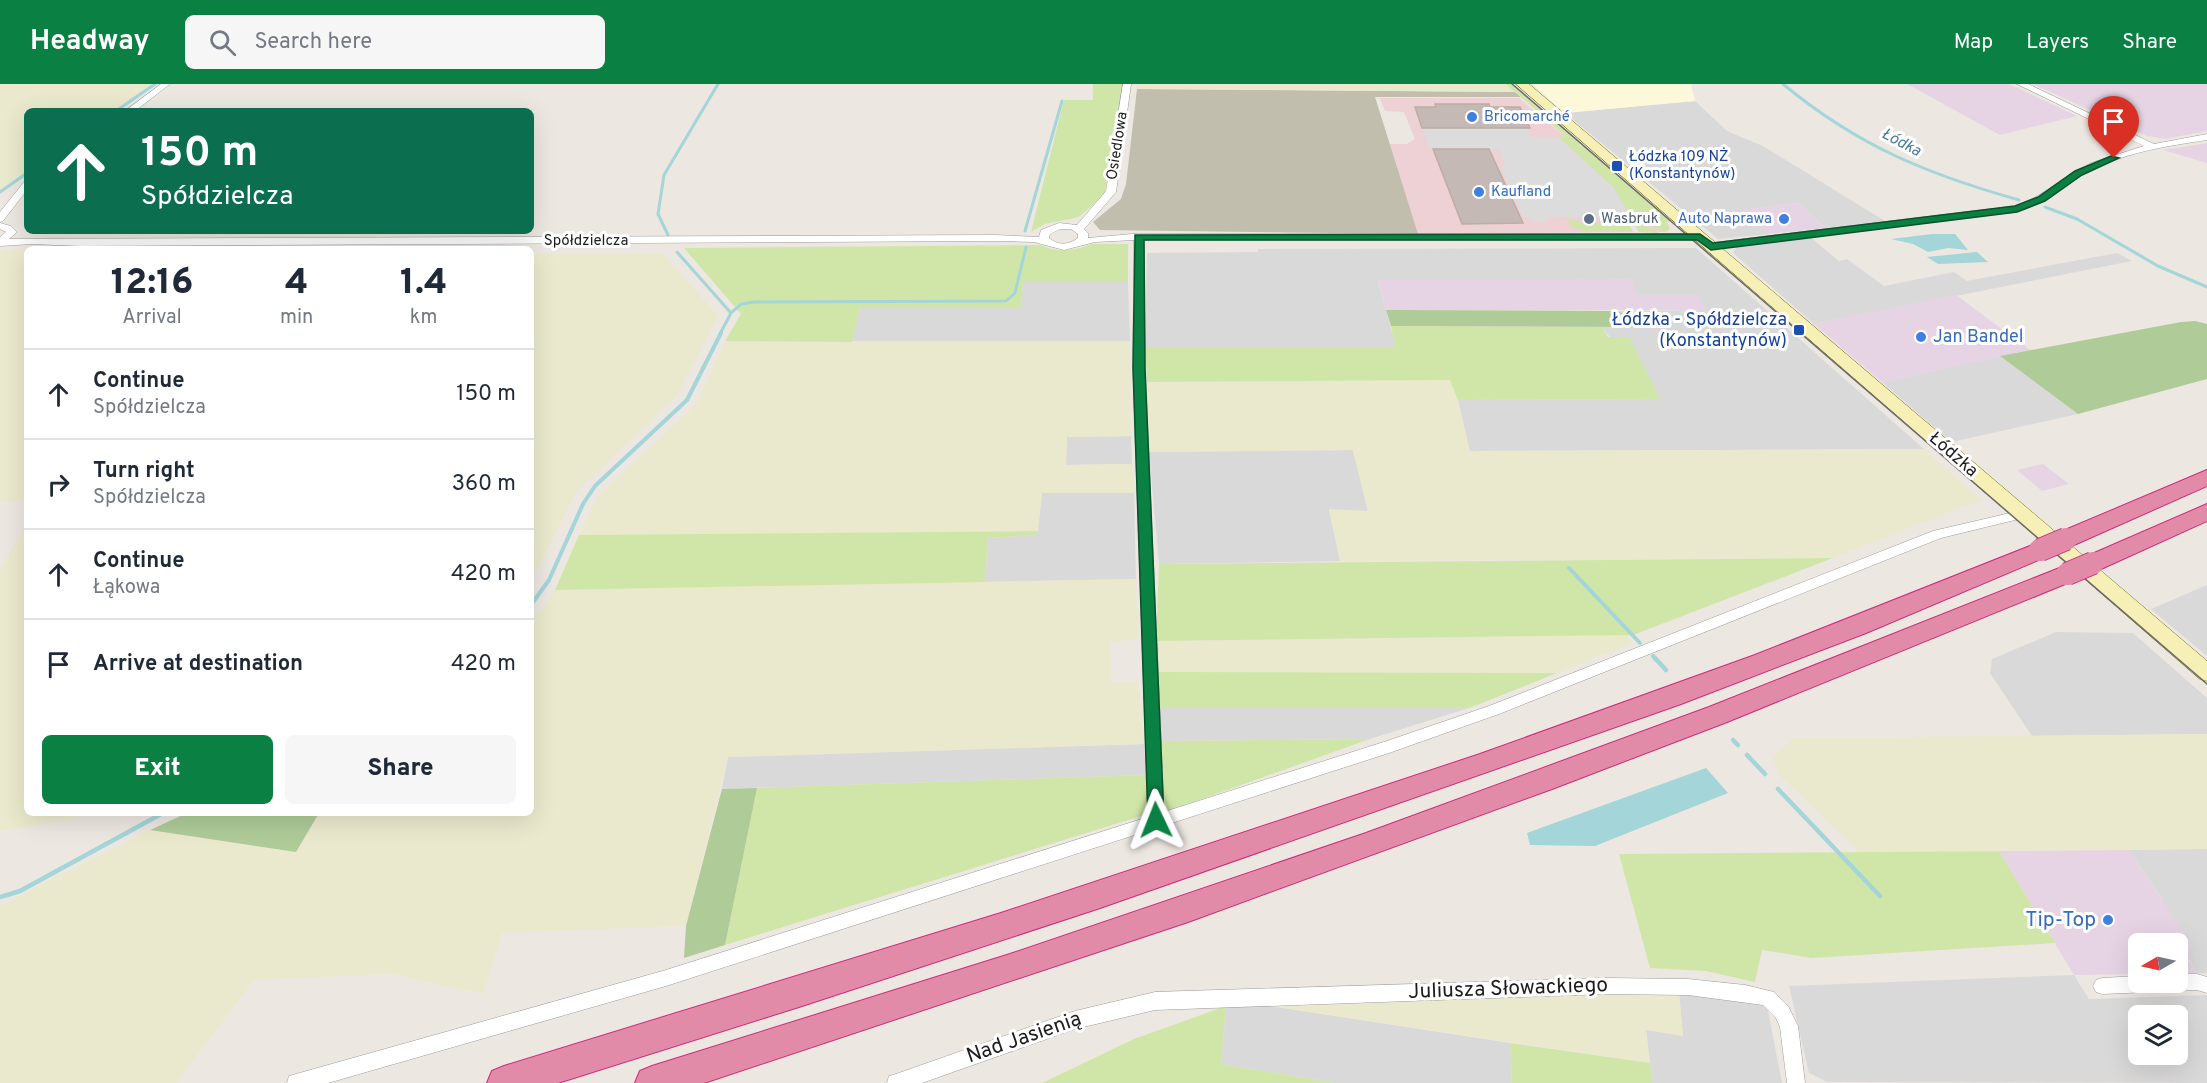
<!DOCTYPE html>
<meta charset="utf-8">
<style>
:root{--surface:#fff;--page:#f6f6f7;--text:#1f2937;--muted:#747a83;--line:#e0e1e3;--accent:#0b8043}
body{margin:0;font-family:Overpass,sans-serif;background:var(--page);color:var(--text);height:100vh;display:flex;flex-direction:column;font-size:22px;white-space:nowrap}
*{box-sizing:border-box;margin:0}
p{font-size:20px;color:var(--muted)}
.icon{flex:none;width:33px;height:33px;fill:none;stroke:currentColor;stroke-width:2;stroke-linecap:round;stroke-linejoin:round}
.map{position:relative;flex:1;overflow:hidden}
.sheet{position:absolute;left:24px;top:162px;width:510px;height:570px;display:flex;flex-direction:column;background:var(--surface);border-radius:9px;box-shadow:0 6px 24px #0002}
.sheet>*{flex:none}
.guide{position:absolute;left:24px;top:24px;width:510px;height:126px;border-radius:9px;box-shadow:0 6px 24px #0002;background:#0b6e4f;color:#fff;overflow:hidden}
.needle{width:39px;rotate:261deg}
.controls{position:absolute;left:2128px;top:849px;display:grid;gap:12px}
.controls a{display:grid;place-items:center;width:60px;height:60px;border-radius:9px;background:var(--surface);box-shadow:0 6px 24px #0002;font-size:30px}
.pin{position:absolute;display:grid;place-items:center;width:51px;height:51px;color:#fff;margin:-62px -26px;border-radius:50% 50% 50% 0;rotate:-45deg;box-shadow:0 0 6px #0007}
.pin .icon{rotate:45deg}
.me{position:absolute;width:66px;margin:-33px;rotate:358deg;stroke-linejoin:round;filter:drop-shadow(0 0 4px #0008)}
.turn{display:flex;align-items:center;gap:21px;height:126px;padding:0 18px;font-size:27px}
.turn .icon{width:78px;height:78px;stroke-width:2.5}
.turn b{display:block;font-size:42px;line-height:51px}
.eta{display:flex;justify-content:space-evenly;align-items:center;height:102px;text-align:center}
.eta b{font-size:36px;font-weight:800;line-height:42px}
.action{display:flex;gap:12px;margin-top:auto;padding:12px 18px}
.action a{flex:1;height:69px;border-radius:9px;background:var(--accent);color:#fff;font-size:24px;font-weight:800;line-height:69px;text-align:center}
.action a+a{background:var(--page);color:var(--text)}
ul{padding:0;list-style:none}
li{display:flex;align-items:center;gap:18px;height:90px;padding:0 18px;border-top:2px solid var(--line)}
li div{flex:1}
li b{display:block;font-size:22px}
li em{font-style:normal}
header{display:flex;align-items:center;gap:36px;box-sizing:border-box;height:84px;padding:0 30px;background:var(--accent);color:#fff}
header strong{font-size:28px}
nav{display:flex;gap:33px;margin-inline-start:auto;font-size:21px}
.search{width:420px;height:54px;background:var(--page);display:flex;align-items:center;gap:15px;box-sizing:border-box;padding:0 21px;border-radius:9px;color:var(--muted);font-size:22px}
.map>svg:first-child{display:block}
.residential{fill:#dad9d9;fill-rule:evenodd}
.commercial{fill:#edd1d4}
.industrial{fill:#e6d4e5}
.education{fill:#fdf8da}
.construction{fill:#c1beae}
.farmland{fill:#ebe9cd}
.grass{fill:#d0e6a8}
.forest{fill:#aecb98}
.parking{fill:#dcdcdc}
.water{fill:#a3d5d9}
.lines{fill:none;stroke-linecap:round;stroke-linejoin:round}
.stream-far2{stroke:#a3d5d9;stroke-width:3}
.stream-far1{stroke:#a3d5d9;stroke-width:4}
.stream{stroke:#a3d5d9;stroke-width:4.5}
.building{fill:#c4b9b5;stroke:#beaca5;stroke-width:1.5}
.minor-casing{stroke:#9d9d9d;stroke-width:1}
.secondary-casing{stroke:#6c6809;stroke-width:1}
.motorway-casing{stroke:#cf2a7b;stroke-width:2}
.minor{fill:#fff;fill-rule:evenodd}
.secondary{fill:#f6f0b6;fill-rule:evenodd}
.motorway{fill:#e28ba8;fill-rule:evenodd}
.tram{stroke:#6a6a6a;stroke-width:1.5}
.motorway-bridge-casing{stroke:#cf2a7b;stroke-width:24;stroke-linecap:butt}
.motorway-bridge{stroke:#e28ba8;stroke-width:22}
.route{fill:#0b8043;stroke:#07532c;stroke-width:1.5}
.shop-dot{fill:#3f7fe0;stroke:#fff;stroke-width:2}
.transit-dot{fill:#1a4fb4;stroke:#fff;stroke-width:2}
.service-dot{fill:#5c6f8a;stroke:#fff;stroke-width:2}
.labels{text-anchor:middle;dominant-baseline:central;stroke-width:6;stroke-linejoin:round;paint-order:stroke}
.far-shop-label{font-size:15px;fill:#366cbe;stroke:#fff;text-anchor:start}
.far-street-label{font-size:15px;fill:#1c1c1c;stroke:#fff}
.far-transit-label{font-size:15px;fill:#164399;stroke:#fff;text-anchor:start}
.far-service-label{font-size:15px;fill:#4e5e75;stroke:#fff;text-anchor:start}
.far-water-label{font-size:16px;font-style:italic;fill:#477b97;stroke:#fff}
.transit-label{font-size:18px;fill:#164399;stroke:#fff;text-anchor:end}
.shop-label{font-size:18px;fill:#366cbe;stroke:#fff;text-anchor:start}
.street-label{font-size:18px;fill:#1c1c1c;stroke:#fff}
.near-shop-label{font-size:21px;fill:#366cbe;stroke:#fff;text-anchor:end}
.near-street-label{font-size:21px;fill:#1c1c1c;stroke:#fff}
</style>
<header>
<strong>Headway</strong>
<div class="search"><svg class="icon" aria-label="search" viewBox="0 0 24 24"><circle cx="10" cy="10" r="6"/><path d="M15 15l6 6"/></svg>Search here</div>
<nav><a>Map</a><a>Layers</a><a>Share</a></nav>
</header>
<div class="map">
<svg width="2207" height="999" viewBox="0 0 2207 999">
<rect width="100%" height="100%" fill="#ede7e1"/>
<!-- residential -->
<g class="residential">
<polygon points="1695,17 1727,47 1763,62 1885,137 1826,144 1798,119 1743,126 1769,150 1718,155 1565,29"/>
<polygon points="1810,153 1839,177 1847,175 1884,202 1954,188 1967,197 2117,169 2132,177 1814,240 1733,169 1737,162"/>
<polygon points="1696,164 1924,365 1469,367 1458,316 1659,315 1602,243 1639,242 1631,232 1616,227 1706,226 1697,211 1638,211 1378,197 1396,263 1145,263 1147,169 1258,168 1258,165"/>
<polygon points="1023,198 1128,198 1130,257 852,258 860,223 1021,223"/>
<polygon points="2000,272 2078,330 1951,358 1882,298"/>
<polygon points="1131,352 1132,380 1066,381 1067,353"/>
<polygon points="1353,366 1368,428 1329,426 1340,477 1159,480 1149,368"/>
<polygon points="1042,409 1134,409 1136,495 985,498 988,454 1037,451"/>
<polygon points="2207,501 2207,572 2151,525"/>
<polygon points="2056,548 2133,549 2207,614 2207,650 2032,652 1990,589 1992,575"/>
<polygon points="1156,623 1472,623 1370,655 1158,657"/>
<polygon points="1144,660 1147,691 722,705 728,673"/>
<polygon points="2207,765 2207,889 2196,889 2160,812 2129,766"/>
<path d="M2074,891L2089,915L2207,911V999L1827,998L1809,989L1789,902ZM2139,932H2178V970H2139Z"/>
<polygon points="1679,909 1767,922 1782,999 1652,999 1646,945 1683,952"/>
<polygon points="1263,921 1510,959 1512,999 1336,999 1221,980 1226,922"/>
</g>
<!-- commercial -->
<polygon class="commercial" points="1380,14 1519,14 1667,137 1670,145 1665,148 1639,148 1635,142 1630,142 1633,148 1418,150 1387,60 1407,60 1415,55 1404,28 1385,27"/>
<!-- industrial -->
<g class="industrial">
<polygon points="1907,0 2009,0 2077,32 2000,51"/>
<polygon points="2033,0 2207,0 2207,47 2165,55 2147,52"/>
<polygon points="2207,59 2207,79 2163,66"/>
<polygon points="1798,119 1826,144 1769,150 1742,126"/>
<polygon points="1631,195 1638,211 1697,211 1707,226 1386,226 1378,196"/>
<polygon points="1956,211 2030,266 1882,298 1814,240"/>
<polygon points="2043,380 2069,400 2042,407 2017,386"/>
<polygon points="2129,766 2191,859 2189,876 2196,889 2178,889 2178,860 2139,860 2139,890 2074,891 1999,767"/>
</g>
<!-- education -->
<polygon class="education" points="1532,0 1691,0 1695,17 1565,29"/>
<!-- construction -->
<polygon class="construction" points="1137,5 1515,8 1521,13 1375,13 1418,150 1100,146 1093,138 1121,115 1126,100"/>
<!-- farmland -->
<g class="farmland">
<polygon points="0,0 154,0 116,27 27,27 27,89 0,108"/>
<polygon points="1137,0 1506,0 1515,8 1137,5"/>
<polygon points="27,166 27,417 0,418 0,167"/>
<polygon points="531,169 662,169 718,232 677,311 576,408 531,498"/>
<polygon points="725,257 1130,257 1131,352 1067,353 1066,381 1132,380 1134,409 1042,409 1038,447 579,451 598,412 697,319"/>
<polygon points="1451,296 1458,316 1470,367 1924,365 1981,416 1833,474 1340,477 1329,425 1368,427 1353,366 1149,368 1147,298"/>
<polygon points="27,442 27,729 93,729 72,736 0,746 0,484"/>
<polygon points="1136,495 1138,555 1110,558 1111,597 1138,598 1144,660 728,673 686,842 502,849 483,910 392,890 254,896 176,999 0,999 0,822 150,746 296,768 319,729 531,729 531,534 543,524 555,506"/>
<polygon points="1626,551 1633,559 1557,589 1157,588 1156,557"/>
<polygon points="2207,650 2207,765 1859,768 1779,691 1773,673 1794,654"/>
<polygon points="1679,909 1683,952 1646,946 1650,979 1263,921"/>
</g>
<!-- grass -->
<g class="grass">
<polygon points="1093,0 1122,0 1105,110 1079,133 1045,140 1031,148 1064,16 1093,16"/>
<polygon points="1506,0 1510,0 1582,60 1578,61 1585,63 1670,137 1666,138 1669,142 1668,147 1664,148 1631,133 1613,103 1558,53 1565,52"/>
<polygon points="1566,133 1582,139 1607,139 1612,133 1614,137 1627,136 1625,133 1659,149 1639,148 1635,141 1630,142 1633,148 1584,147 1571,142"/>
<path d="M1092,160H1128V198H1023L1021,223H860L852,258L725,257L741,230L684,164L1040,161C1059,169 1073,167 1092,160Z"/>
<polygon points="1391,242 1602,243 1608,253 1629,253 1660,315 1458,316 1450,296 1147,298 1145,263 1395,263"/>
<polygon points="1038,447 1037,451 988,454 985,498 555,506 579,451"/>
<polygon points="1833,474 1633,551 1156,557 1159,480"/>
<polygon points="1157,588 1557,589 1472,623 1156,623"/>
<polygon points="1370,655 1163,729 1158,657"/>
<polygon points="1147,691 1151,729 725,861 757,704"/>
<polygon points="1999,767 2055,859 1812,874 1762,866 1755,898 1706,887 1650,884 1619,770"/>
<polygon points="1226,922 1221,980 1336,999 1042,999 1134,955"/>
<polygon points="1510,959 1650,979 1652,999 1512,999"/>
</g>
<!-- forest -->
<g class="forest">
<polygon points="1386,226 1616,227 1631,232 1639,243 1391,242"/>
<polygon points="2195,237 2207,240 2207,295 2078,330 2000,272 2181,238"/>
<polygon points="757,704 725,861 684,874 686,842 722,705"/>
<polygon points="187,729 319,729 296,768 150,746"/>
</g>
<!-- parking -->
<polygon class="parking" points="1422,44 1526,44 1531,53 1558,53 1613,103 1631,133 1547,133 1548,137 1531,137 1529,133 1523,133 1500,83 1506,83 1498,65 1430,64"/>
<!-- water -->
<g class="water">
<polygon points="1932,150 1955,150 1968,166 1948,164 1928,168 1913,160 1891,155"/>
<polygon points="1977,168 1988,178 1938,180 1927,173"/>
<polygon points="1706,684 1728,709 1595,762 1530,761 1527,749"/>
</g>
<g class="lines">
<!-- stream-far2 -->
<g class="stream-far2">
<path d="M1783,0C1858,62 1927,90 2019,116"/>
<polyline points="116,27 155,0"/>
<polyline points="0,108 27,89"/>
<polyline points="2045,123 2077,135 2158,182 2207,203"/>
<polyline points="1025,147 1062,17"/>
<polyline points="668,151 658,130 664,91 718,0"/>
<polyline points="677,168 731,229 720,250"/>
<polyline points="731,229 741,220 754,218 1006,217 1015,209 1026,163"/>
</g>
<!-- stream-far1 -->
<g class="stream-far1">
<polyline points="1569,484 1640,559"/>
<polyline points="531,521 549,496 583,420 595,402 687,316 721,249"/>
<polyline points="1653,572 1656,576"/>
</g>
<!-- stream -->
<g class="stream">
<polyline points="1655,574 1666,586"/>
<polyline points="1733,656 1738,661"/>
<polyline points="1747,671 1765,690"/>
<polyline points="1778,705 1880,812"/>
<polyline points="0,813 20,807 163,729"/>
</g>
</g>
<!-- building -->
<g class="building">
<polygon points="1435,20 1489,20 1490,23 1520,23 1530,44 1422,44 1415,23 1436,23"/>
<polygon points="1433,65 1489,65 1523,139 1462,140"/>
</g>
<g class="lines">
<!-- minor casing -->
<g class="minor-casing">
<g id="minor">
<polygon points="161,0 170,0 135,27 125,27"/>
<path d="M1123,0H1131L1116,108L1084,145L1088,149V154L1132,150H1700L1705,153L1700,156H1144L1145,284L1164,728L1387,657L1489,622L1933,447L2023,426L2029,430L2023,434L1941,454L1499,630L1389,669L666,902L328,999H287L289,992L296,990L666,886L1148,733L1133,284L1134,156L1095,158L1064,166L1034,158L995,157L80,162L32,160L0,162V153L6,148L0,145V139L11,142L17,148L9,155L995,151L1039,153L1041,146L1059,139L1077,141L1106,107ZM1060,145H1071L1078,150V154C1068,161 1059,162 1049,154L1050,150Z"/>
<path d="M2017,0H2028L2154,60L2207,50V56C2167,62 2126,68 2090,87C2065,99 2044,120 2017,128L1711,165L1706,162L1711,159L2015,122L2034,114L2091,79L2144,62Z"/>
<polygon points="27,97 27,106 3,137 0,138 0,128 24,98"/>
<polygon points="2178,890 2197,890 2207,893 2207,909 2197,906 2102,910 2096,908 2093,902 2096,896 2102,894 2139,892 2139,898 2178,898"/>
<polygon points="1606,894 1688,895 1745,901 1774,908 1788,922 1798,942 1805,999 1787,999 1780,943 1776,934 1763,921 1688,911 1606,910 1155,926 1075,945 922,999 887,999 889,992 896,990 1075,927 1155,908"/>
</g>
</g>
<!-- secondary casing -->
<g class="secondary-casing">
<polygon id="secondary" points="1516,0 1529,0 2207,577 2207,597 2200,595"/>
</g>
<!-- motorway casing -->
<g class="motorway-casing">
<g id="motorway">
<polygon points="2207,386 2207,402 2074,461 2066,463 2058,461 2054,455 2058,449"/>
<polygon points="2207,420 2207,437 2101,485 2093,488 2085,485 2081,479 2085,473"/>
<polygon points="2040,458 2048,460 2052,466 2048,472 1866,549 1681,620 1100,824 802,922 558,999 487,999 492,987 504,982 1001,829 1480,670 1755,571"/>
<polygon points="2067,481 2075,484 2079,490 2075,496 1727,638 1552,705 1188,838 704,999 635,999 640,987 652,982 1010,870 1366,749 1709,623"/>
</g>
</g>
<!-- minor -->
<use href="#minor" class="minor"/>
<!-- secondary -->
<use href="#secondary" class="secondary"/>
<!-- motorway -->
<use href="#motorway" class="motorway"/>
<!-- tram -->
<polyline class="tram" points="1512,0 2207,600"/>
<!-- motorway-bridge casing -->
<g class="motorway-bridge-casing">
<g id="motorway-bridge">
<polyline points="2040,466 2066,455"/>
<polyline points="2067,490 2093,479"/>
</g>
</g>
<!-- motorway-bridge -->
<use href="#motorway-bridge" class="motorway-bridge"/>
</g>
<!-- route -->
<polygon class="route" points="2111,72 2119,74 2082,91 2045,117 2017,128 1711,166 1697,156 1144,156 1145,284 1164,736 1162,741 1150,741 1148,736 1133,284 1135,151 1700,150 1713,159 2015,122 2038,113 2075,87"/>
<!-- markers -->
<g class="shop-dot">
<circle cx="1472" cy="33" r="6"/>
<circle cx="1479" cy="108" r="6"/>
<circle cx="1784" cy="135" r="6"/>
<circle cx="1921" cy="253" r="6"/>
<circle cx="2108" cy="836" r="6"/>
</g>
<g class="transit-dot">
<rect x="1611" y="76" width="12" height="12" rx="3"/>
<rect x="1793" y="240" width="12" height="12" rx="3"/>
</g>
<circle class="service-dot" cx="1589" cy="135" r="6"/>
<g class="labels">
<!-- far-shop labels -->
<g class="far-shop-label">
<text x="1484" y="33">Bricomarché</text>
<text x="1491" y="108">Kaufland</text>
<text x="1772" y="135" text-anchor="end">Auto Naprawa</text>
</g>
<!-- far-street labels -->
<g class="far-street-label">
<text transform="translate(1118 62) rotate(-81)">Osiedlowa</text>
<text x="586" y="157">Spółdzielcza</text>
</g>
<!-- far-transit labels -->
<g class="far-transit-label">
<text x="1629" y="73">Łódzka 109 NŻ<tspan x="1629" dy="17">(Konstantynów)</tspan></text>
</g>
<!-- far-service labels -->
<g class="far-service-label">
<text x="1601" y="135">Wasbruk</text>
</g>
<!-- far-water labels -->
<g class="far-water-label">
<text transform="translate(1901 59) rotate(28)">Łódka</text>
</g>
<!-- transit labels -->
<g class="transit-label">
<text x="1787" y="236">Łódzka - Spółdzielcza<tspan x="1787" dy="21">(Konstantynów)</tspan></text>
</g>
<!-- shop labels -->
<g class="shop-label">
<text x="1933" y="253">Jan Bandel</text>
</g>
<!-- street labels -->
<g class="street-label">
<text transform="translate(1953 371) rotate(41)">Łódzka</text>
</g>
<!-- near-shop labels -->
<g class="near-shop-label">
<text x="2096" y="836">Tip-Top</text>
</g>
<!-- near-street labels -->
<g class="near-street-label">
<text transform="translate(1508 905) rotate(-2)">Juliusza Słowackiego</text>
<text transform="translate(1024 954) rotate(-19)">Nad Jasienią</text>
</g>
</g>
</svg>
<div class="controls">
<a><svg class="needle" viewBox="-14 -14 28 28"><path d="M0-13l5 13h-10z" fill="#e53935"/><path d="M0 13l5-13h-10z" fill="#747a83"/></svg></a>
<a><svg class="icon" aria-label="layers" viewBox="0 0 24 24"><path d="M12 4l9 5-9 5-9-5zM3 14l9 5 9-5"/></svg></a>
</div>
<div class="pin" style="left:2114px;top:74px;background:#d93025"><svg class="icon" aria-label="arrive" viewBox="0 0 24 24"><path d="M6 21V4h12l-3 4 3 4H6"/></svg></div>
<svg class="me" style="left:1156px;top:736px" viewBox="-20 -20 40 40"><path d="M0-17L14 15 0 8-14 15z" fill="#0b8043" stroke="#fff" stroke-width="4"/></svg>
<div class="guide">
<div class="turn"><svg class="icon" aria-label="ahead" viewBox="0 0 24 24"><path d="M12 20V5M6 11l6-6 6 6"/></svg><div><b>150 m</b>Spółdzielcza</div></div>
</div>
<section class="sheet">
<div class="eta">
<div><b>12:16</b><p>Arrival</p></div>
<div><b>4</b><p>min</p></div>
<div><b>1.4</b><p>km</p></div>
</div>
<ul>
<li><svg class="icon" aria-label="ahead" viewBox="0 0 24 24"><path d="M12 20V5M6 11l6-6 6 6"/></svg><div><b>Continue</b><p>Spółdzielcza</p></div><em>150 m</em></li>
<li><svg class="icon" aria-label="right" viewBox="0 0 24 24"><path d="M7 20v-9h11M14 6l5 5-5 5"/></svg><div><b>Turn right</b><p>Spółdzielcza</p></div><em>360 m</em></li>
<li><svg class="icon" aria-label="ahead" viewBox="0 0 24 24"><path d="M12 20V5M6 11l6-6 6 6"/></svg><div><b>Continue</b><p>Łąkowa</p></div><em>420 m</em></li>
<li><svg class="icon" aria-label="arrive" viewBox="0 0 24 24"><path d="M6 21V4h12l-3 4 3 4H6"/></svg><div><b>Arrive at destination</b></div><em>420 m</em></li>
</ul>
<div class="action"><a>Exit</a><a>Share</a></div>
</section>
</div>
